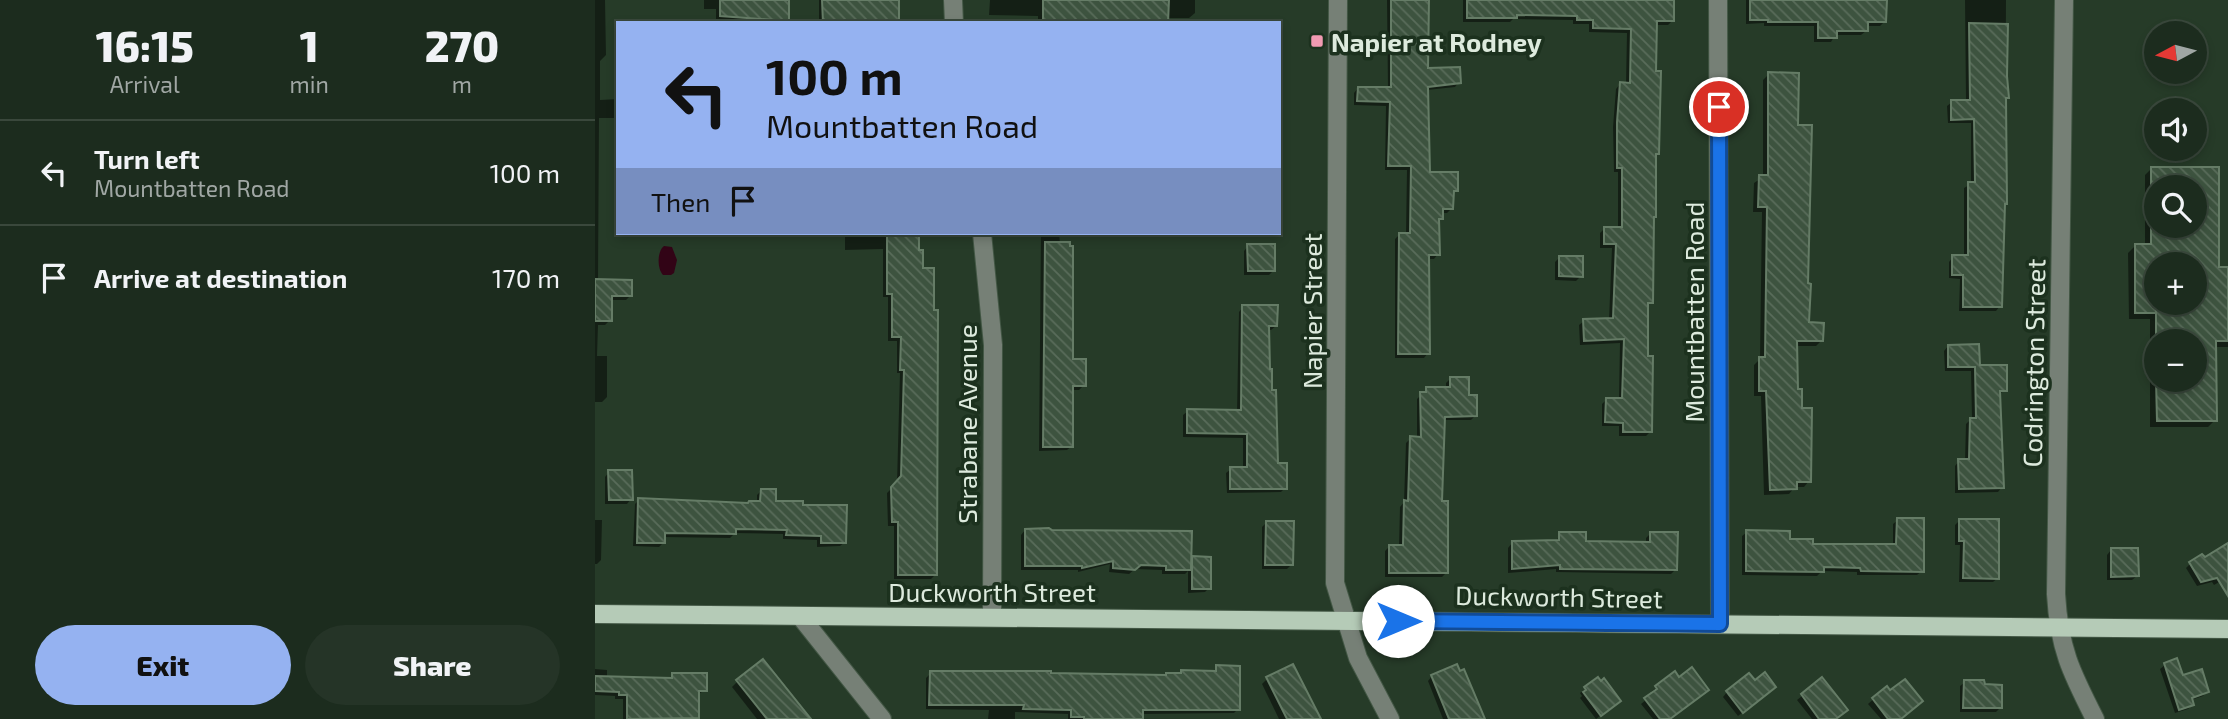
<!DOCTYPE html>
<meta charset="utf-8">
<style>
:root{--surface:#1c2c1e;--page:#253427;--text:#f1f3f6;--muted:#a0a7a4;--line:#3a483c;--accent:#95b2f1}
body{margin:0;font-family:"Exo 2",sans-serif;background:var(--page);color:var(--text);height:100vh;display:flex;flex-direction:column;font-size:26px;white-space:nowrap}
*{box-sizing:border-box;margin:0}
p{font-size:23px;color:var(--muted)}
.icon{flex:none;width:38px;height:38px;fill:none;stroke:currentColor;stroke-width:2;stroke-linecap:round;stroke-linejoin:round}
.map{position:relative;flex:1;overflow:hidden}
.side{display:flex;flex-direction:column;background:var(--surface);width:595px}
.side>*{flex:none}
.guide{position:absolute;left:21px;top:21px;width:665px;height:214px;border-radius:0px;box-shadow:0 4px 10px #0003,0 0 0 2px var(--line);background:#95b2f1;color:#111;overflow:hidden}
.needle{width:46px;rotate:263deg}
.buttons{position:absolute;left:1549px;top:21px;display:grid;gap:14px}
.buttons a{display:grid;place-items:center;width:63px;height:63px;border-radius:50%;background:var(--surface);box-shadow:0 4px 10px #0003,0 0 0 2px var(--line);font-size:35px}
.pin{position:absolute;display:grid;place-items:center;width:60px;height:60px;color:#fff;margin:-30px;border:4px solid #fff;border-radius:50%;box-shadow:0 2px 7px #0007}
.me{position:absolute;width:77px;margin:-38px;rotate:90deg;stroke-linejoin:round;filter:drop-shadow(0 0 5px #0008)}
.turn{display:flex;align-items:center;gap:24px;height:147px;padding:0 35px;font-size:32px}
.turn .icon{width:91px;height:91px;stroke-width:2.5}
.turn b{display:block;font-size:49px;line-height:60px}
.then{display:flex;align-items:center;height:66px;padding:0 35px;background:#0003;gap:14px;font-size:26px}
.eta{display:flex;justify-content:space-evenly;align-items:center;height:119px;text-align:center}
.eta b{font-size:42px;font-weight:800;line-height:49px}
.button{display:flex;gap:14px;margin-top:auto;padding:14px 35px}
.button a{flex:1;height:80px;border-radius:42px;background:var(--accent);color:#111;font-size:28px;font-weight:800;line-height:80px;text-align:center}
.button a+a{background:var(--page);color:var(--text)}
ul{padding:0;list-style:none}
li{display:flex;align-items:center;gap:21px;height:105px;padding:0 35px;border-top:2px solid var(--line)}
li div{flex:1}
li b{display:block;font-size:26px}
li em{font-style:normal}
main{display:flex;flex:1;min-height:0}
.map>svg:first-child{display:block}
.water{fill:#320416}
.shadow{fill:#0007;fill-rule:evenodd}
.building{fill:url(#building-back-hatch);stroke:#657c66;stroke-width:2}
.lines{fill:none;stroke-linecap:round;stroke-linejoin:round}
.minor-casing{stroke:#435745;stroke-width:20}
.major-casing{stroke:#435745;stroke-width:20}
.minor{stroke:#768076;stroke-width:18}
.major{stroke:#b5cbb7;stroke-width:18}
.route-casing{stroke:#114b97;stroke-width:18}
.route{stroke:#1a73e8;stroke-width:12}
.poi-dot{fill:#f19ab2;stroke:#1c311e;stroke-width:2.5}
.labels{text-anchor:middle;dominant-baseline:central;stroke-width:7;stroke-linejoin:round;paint-order:stroke}
.poi-label{font-size:26px;font-weight:bold;fill:#ddeadd;stroke:#1c311e;text-anchor:start}
.street-label{font-size:26px;fill:#ddeadd;stroke:#1c311e}
</style>
<main>
<section class="side">
<div class="eta">
<div><b>16:15</b><p>Arrival</p></div>
<div><b>1</b><p>min</p></div>
<div><b>270</b><p>m</p></div>
</div>
<ul>
<li><svg class="icon" aria-label="left" viewBox="0 0 24 24"><path d="M17 20v-9H6M10 6l-5 5 5 5"/></svg><div><b>Turn left</b><p>Mountbatten Road</p></div><em>100 m</em></li>
<li><svg class="icon" aria-label="arrive" viewBox="0 0 24 24"><path d="M6 21V4h12l-3 4 3 4H6"/></svg><div><b>Arrive at destination</b></div><em>170 m</em></li>
</ul>
<div class="button"><a>Exit</a><a>Share</a></div>
</section>
<div class="map">
<svg width="1633" height="719" viewBox="0 0 1633 719">
<defs>
<pattern id="building-back-hatch" width="6" height="6" patternUnits="userSpaceOnUse" patternTransform="scale(1.75)"><rect width="6" height="6" fill="#3d533f"/><path d="M-1 5l2 2M0 0l6 6M5-1l2 2" fill="none" stroke="#596c5a"/></pattern>
</defs>
<rect width="100%" height="100%" fill="#263b28"/>
<!-- water -->
<path class="water" d="M69,246L77,247L82,260L79,273L76,275H68C62,269 62,251 69,246Z"/>
<!-- shadow -->
<g class="shadow">
<polygon points="0,0 10,0 11,55 5,61 5,100 23,99 23,118 4,118 3,281 36,295 31,300 16,300 15,320 10,325 3,325 2,356 12,356 12,397 7,402 0,402"/>
<polygon points="109,0 192,0 192,20 189,23 162,23 121,20 121,9 109,9"/>
<rect x="224" y="0" width="78" height="23"/>
<polygon points="395,0 600,0 600,13 594,18 572,18 571,23 443,23 443,16 394,15"/>
<polygon points="792,0 833,0 831,70 864,82 860,87 832,90 834,174 861,190 857,194 857,208 852,213 846,213 846,218 843,222 843,254 839,259 832,259 833,353 829,358 800,358 800,239 805,234 811,234 812,170 790,170 791,106 759,105 759,93 763,88 793,89"/>
<polygon points="868,0 1077,0 1078,20 1073,25 1060,25 1062,153 1060,156 1056,302 1051,307 1056,431 1051,436 1024,436 1024,426 1007,426 1007,404 1012,399 1024,399 1025,343 985,345 984,325 989,321 1014,320 1017,248 1005,248 1005,233 1010,228 1023,228 1023,172 1019,172 1018,127 1021,89 1025,84 1031,84 1032,33 994,32 994,24 978,24 978,20 918,19 915,22 868,22"/>
<polygon points="1151,0 1290,0 1290,21 1285,26 1271,26 1271,31 1266,35 1240,35 1236,42 1219,42 1219,26 1169,26 1169,23 1151,24"/>
<polygon points="1370,0 1411,0 1410,204 1409,206 1405,306 1401,311 1364,311 1365,279 1354,278 1354,262 1358,257 1369,257 1369,188 1376,184 1376,123 1353,123 1352,106 1357,102 1371,101"/>
<polygon points="684,27 687,27 688,150 684,153"/>
<polygon points="1174,74 1201,127 1213,324 1226,341 1221,346 1200,346 1201,390 1214,481 1209,487 1200,487 1194,494 1169,495 1166,396 1159,396 1159,365 1165,359 1167,212 1158,212 1159,183 1168,177 1168,80"/>
<path d="M1557,168H1622V269H1633V347H1620V420L1613,427H1555V319H1534L1533,253L1540,246H1550V175ZM1561,187H1600V226H1561ZM1561,264H1600V303H1561ZM1561,341H1600V380H1561Z"/>
<polygon points="250,233 322,233 340,575 336,579 299,579 299,526 293,526 292,493 302,483 305,373 302,373 302,341 293,341 293,297 288,297 288,249 250,250"/>
<polygon points="443,233 464,233 476,360 489,385 484,390 476,390 477,446 472,450 444,451 446,233"/>
<polygon points="653,246 678,271 674,275 649,275 649,251"/>
<polygon points="965,257 986,276 981,281 960,280 960,262"/>
<polygon points="648,307 681,326 676,330 673,330 681,465 690,488 686,492 632,493 631,473 636,469 648,468 648,438 588,437 588,415 593,411 642,412 644,312"/>
<polygon points="1353,346 1383,367 1410,390 1403,395 1407,487 1403,492 1360,493 1360,466 1364,461 1370,461 1371,424 1377,418 1376,371 1350,371 1349,351"/>
<polygon points="855,379 872,397 880,416 876,420 848,420 845,503 852,572 847,577 790,577 790,551 794,547 804,547 805,507 809,502 811,443 816,438 822,438 822,399 832,389 851,389 851,383"/>
<polygon points="14,472 36,499 32,504 10,504 10,477"/>
<polygon points="166,491 180,502 206,506 250,542 245,546 222,547 222,540 188,539 188,534 140,533 135,538 68,537 68,543 64,547 38,546 40,504 44,500 152,504 162,503 162,495"/>
<polygon points="0,520 7,520 6,560 2,564 0,564"/>
<polygon points="1303,520 1327,571 1322,575 1262,575 1262,572 1227,571 1222,576 1147,575 1147,536 1152,532 1216,546 1298,545 1298,524"/>
<polygon points="1365,520 1403,578 1398,582 1364,582 1365,545 1360,545 1360,525"/>
<polygon points="671,523 697,564 692,569 667,569 667,527"/>
<polygon points="430,530 594,561 597,558 614,588 610,592 593,593 593,571 590,574 567,574 567,570 540,569 534,574 514,572 515,564 483,572 483,570 426,570 426,535"/>
<polygon points="1056,533 1081,569 1076,574 961,572 961,569 913,573 913,548 917,543 961,542 965,534 989,543 1051,544 1051,538"/>
<polygon points="1633,544 1633,577 1619,585 1617,582 1602,586 1591,568 1595,564 1610,560"/>
<polygon points="1516,550 1542,576 1537,580 1512,580 1512,555"/>
<polygon points="1570,665 1587,677 1612,691 1608,696 1596,700 1597,705 1593,709 1580,713 1565,669"/>
<polygon points="622,667 643,709 639,713 546,714 546,719 473,719 473,714 420,712 420,719 393,719 394,710 331,709 331,678 336,673 570,677 587,672 617,673"/>
<polygon points="0,669 12,670 12,678 72,680 78,675 110,690 102,695 102,717 28,719 28,699 20,699 20,696 0,695"/>
<polygon points="1080,674 1074,719 1058,719 1046,704 1058,694 1056,692 1061,688"/>
<polygon points="837,676 890,719 848,719 833,681"/>
<polygon points="672,679 724,719 684,719 667,684"/>
<polygon points="1003,679 1019,705 1001,719 985,698 987,696 985,693"/>
<polygon points="1227,680 1240,719 1217,719 1202,700"/>
<polygon points="143,681 215,719 162,719 137,687"/>
<polygon points="1370,682 1405,708 1401,712 1365,712 1365,686"/>
<polygon points="1291,688 1295,693 1304,719 1286,719 1273,704"/>
<polygon points="1175,691 1143,716 1128,697 1132,692"/>
</g>
<!-- building -->
<g class="building">
<polygon points="125,0 194,0 194,21 125,16"/>
<polygon points="227,0 304,0 304,23 228,23"/>
<polygon points="448,0 574,0 573,23 448,23"/>
<polygon points="796,0 834,0 833,68 865,67 866,83 833,87 835,172 863,172 863,191 859,191 858,209 848,209 848,219 844,219 845,255 834,255 835,354 803,354 804,233 815,233 816,166 793,166 795,102 762,101 763,87 796,87"/>
<polygon points="872,0 1079,0 1079,21 1062,21 1061,71 1066,71 1064,154 1061,154 1061,217 1059,217 1058,303 1053,303 1053,356 1058,356 1057,432 1028,432 1028,423 1010,422 1011,398 1027,398 1029,339 989,341 988,319 1018,318 1021,244 1009,244 1009,227 1027,227 1027,168 1022,168 1022,122 1025,82 1035,83 1036,29 998,28 998,20 982,20 982,16 922,15 922,18 872,18"/>
<polygon points="1155,0 1292,0 1291,22 1273,22 1273,31 1242,31 1242,38 1223,38 1223,22 1173,22 1173,20 1155,20"/>
<polygon points="1374,23 1413,24 1412,76 1414,98 1411,98 1412,204 1410,204 1407,307 1368,307 1368,275 1357,275 1357,255 1373,255 1373,182 1380,182 1379,119 1356,120 1356,100 1375,100"/>
<polygon points="1173,72 1204,73 1203,125 1217,125 1213,283 1216,284 1214,322 1229,323 1228,341 1202,341 1203,389 1207,389 1207,408 1217,408 1216,482 1202,482 1202,489 1175,490 1171,391 1164,391 1164,357 1170,357 1172,207 1163,207 1164,175 1173,175"/>
<polygon points="1556,167 1624,167 1624,267 1633,267 1633,341 1621,341 1622,421 1562,421 1561,380 1600,380 1600,341 1561,341 1561,303 1600,303 1600,264 1561,264 1561,313 1540,313 1540,244 1556,244 1556,226 1600,226 1600,187 1556,187"/>
<polygon points="292,233 324,233 324,250 328,250 328,268 339,268 339,310 343,310 342,575 303,575 303,522 297,522 296,487 306,476 309,370 305,370 306,337 297,337 297,294 292,294"/>
<polygon points="450,242 475,242 475,246 478,246 478,359 491,359 491,386 478,386 478,447 448,447"/>
<polygon points="652,244 680,244 680,271 653,271"/>
<polygon points="964,256 988,256 988,277 964,276"/>
<polygon points="0,279 37,280 37,296 17,296 17,321 0,321"/>
<polygon points="647,305 683,305 682,326 674,326 675,369 677,369 677,390 681,390 683,463 692,463 692,489 635,489 635,467 652,467 652,434 592,433 592,409 646,410"/>
<polygon points="1384,344 1385,365 1412,365 1412,391 1405,391 1409,488 1364,489 1363,459 1374,459 1375,418 1381,418 1380,367 1353,367 1353,345"/>
<polygon points="855,377 874,377 874,395 882,395 882,416 850,417 847,501 853,501 853,573 794,573 794,545 808,545 809,500 813,501 815,436 826,437 825,392 831,392 831,387 855,387"/>
<polygon points="13,470 37,470 38,500 14,500"/>
<polygon points="166,489 181,489 181,501 208,501 208,505 252,505 251,543 226,543 226,536 191,535 192,530 141,529 141,534 70,533 70,543 42,543 43,498 153,503 154,501 165,501"/>
<polygon points="1302,518 1329,518 1329,572 1266,571 1265,568 1229,567 1229,572 1151,571 1151,530 1195,531 1195,539 1218,539 1218,544 1301,544"/>
<polygon points="1364,519 1404,519 1404,579 1368,578 1369,541 1364,541"/>
<polygon points="671,521 699,521 698,565 670,565"/>
<polygon points="454,528 457,530 597,531 596,570 571,570 571,566 546,565 540,570 518,568 518,561 487,568 487,566 430,566 430,529"/>
<polygon points="964,532 991,532 991,541 1055,542 1055,532 1083,532 1082,570 965,569 965,565 917,569 917,541 964,540"/>
<polygon points="1633,543 1633,596 1622,578 1606,582 1594,562 1607,554 1610,557"/>
<polygon points="1516,548 1543,548 1544,576 1516,577"/>
<polygon points="597,556 616,557 616,589 597,589"/>
<polygon points="1582,658 1588,675 1607,669 1614,692 1597,698 1599,705 1584,710 1569,663"/>
<polygon points="168,659 216,719 172,719 141,680"/>
<polygon points="698,664 726,719 692,719 671,677"/>
<polygon points="862,664 865,671 869,669 890,719 854,719 836,675"/>
<polygon points="621,665 645,666 645,710 548,710 548,719 489,719 489,717 476,717 476,710 428,709 429,705 334,705 335,671 456,671 456,673 571,675 571,673 586,673 586,670 621,671"/>
<polygon points="1097,667 1114,690 1075,719 1065,719 1049,698 1062,689 1060,686 1080,671 1084,677"/>
<polygon points="1170,672 1181,687 1148,713 1131,691 1154,673 1160,680"/>
<polygon points="77,673 112,673 112,691 104,691 104,718 32,719 32,695 24,695 24,692 0,691 0,676 77,678"/>
<polygon points="1003,677 1006,681 1009,678 1026,701 1006,716 988,692 991,690 989,687"/>
<polygon points="1227,677 1253,710 1241,719 1224,719 1206,694"/>
<polygon points="1310,679 1328,701 1306,719 1293,719 1277,698 1292,686 1295,690"/>
<polygon points="1369,680 1389,680 1390,684 1407,685 1407,708 1368,708"/>
</g>
<g class="lines">
<!-- minor casing -->
<g class="minor-casing">
<g id="minor">
<polyline points="358,0 359,23"/>
<polyline points="743,0 740,583 763,658 795,719"/>
<polyline points="1123,0 1125,624"/>
<path d="M1469,0L1461,594C1464,648 1476,672 1500,719"/>
<polyline points="387,233 398,345 397,617"/>
<polyline points="205,616 287,719"/>
</g>
</g>
<!-- major casing -->
<g class="major-casing">
<polyline id="major" points="0,614 1633,629"/>
</g>
<!-- minor -->
<use href="#minor" class="minor"/>
<!-- major -->
<use href="#major" class="major"/>
</g>
<g class="lines">
<!-- route casing -->
<g class="route-casing">
<polyline id="route" points="803,621 1125,624 1124,107"/>
</g>
<!-- route -->
<use href="#route" class="route"/>
</g>
<!-- markers -->
<rect class="poi-dot" x="715" y="34" width="14" height="14" rx="3.5"/>
<g class="labels">
<!-- poi labels -->
<g class="poi-label">
<text x="736" y="41">Napier at Rodney</text>
</g>
<!-- street labels -->
<g class="street-label">
<text transform="translate(716 311) rotate(-90)">Napier Street</text>
<text transform="translate(1098 312) rotate(-90)">Mountbatten Road</text>
<text transform="translate(1438 363) rotate(-89)">Codrington Street</text>
<text transform="translate(371 424) rotate(-90)">Strabane Avenue</text>
<text x="397" y="591">Duckworth Street</text>
<text transform="translate(964 596) rotate(1)">Duckworth Street</text>
</g>
</g>
</svg>
<div class="buttons">
<a><svg class="needle" viewBox="-14 -14 28 28"><path d="M0-13l5 13h-10z" fill="#e53935"/><path d="M0 13l5-13h-10z" fill="#a0a7a4"/></svg></a>
<a><svg class="icon" aria-label="sound" viewBox="0 0 24 24"><path d="M4 9h4l5-4v14l-5-4H4zM17 9q2 3 0 6"/></svg></a>
<a><svg class="icon" aria-label="search" viewBox="0 0 24 24"><circle cx="10" cy="10" r="6"/><path d="M15 15l6 6"/></svg></a>
<a>+</a>
<a>−</a>
</div>
<div class="pin" style="left:1124px;top:107px;background:#d93025"><svg class="icon" aria-label="arrive" viewBox="0 0 24 24"><path d="M6 21V4h12l-3 4 3 4H6"/></svg></div>
<svg class="me" style="left:803px;top:621px" viewBox="-20 -20 40 40"><circle r="19" fill="#fff"/><path d="M0-13L10 11 0 6-10 11z" fill="#1a73e8"/></svg>
<div class="guide">
<div class="turn"><svg class="icon" aria-label="left" viewBox="0 0 24 24"><path d="M17 20v-9H6M10 6l-5 5 5 5"/></svg><div><b>100 m</b>Mountbatten Road</div></div>
<div class="then">Then<svg class="icon" aria-label="arrive" viewBox="0 0 24 24"><path d="M6 21V4h12l-3 4 3 4H6"/></svg></div>
</div>
</div>
</main>
